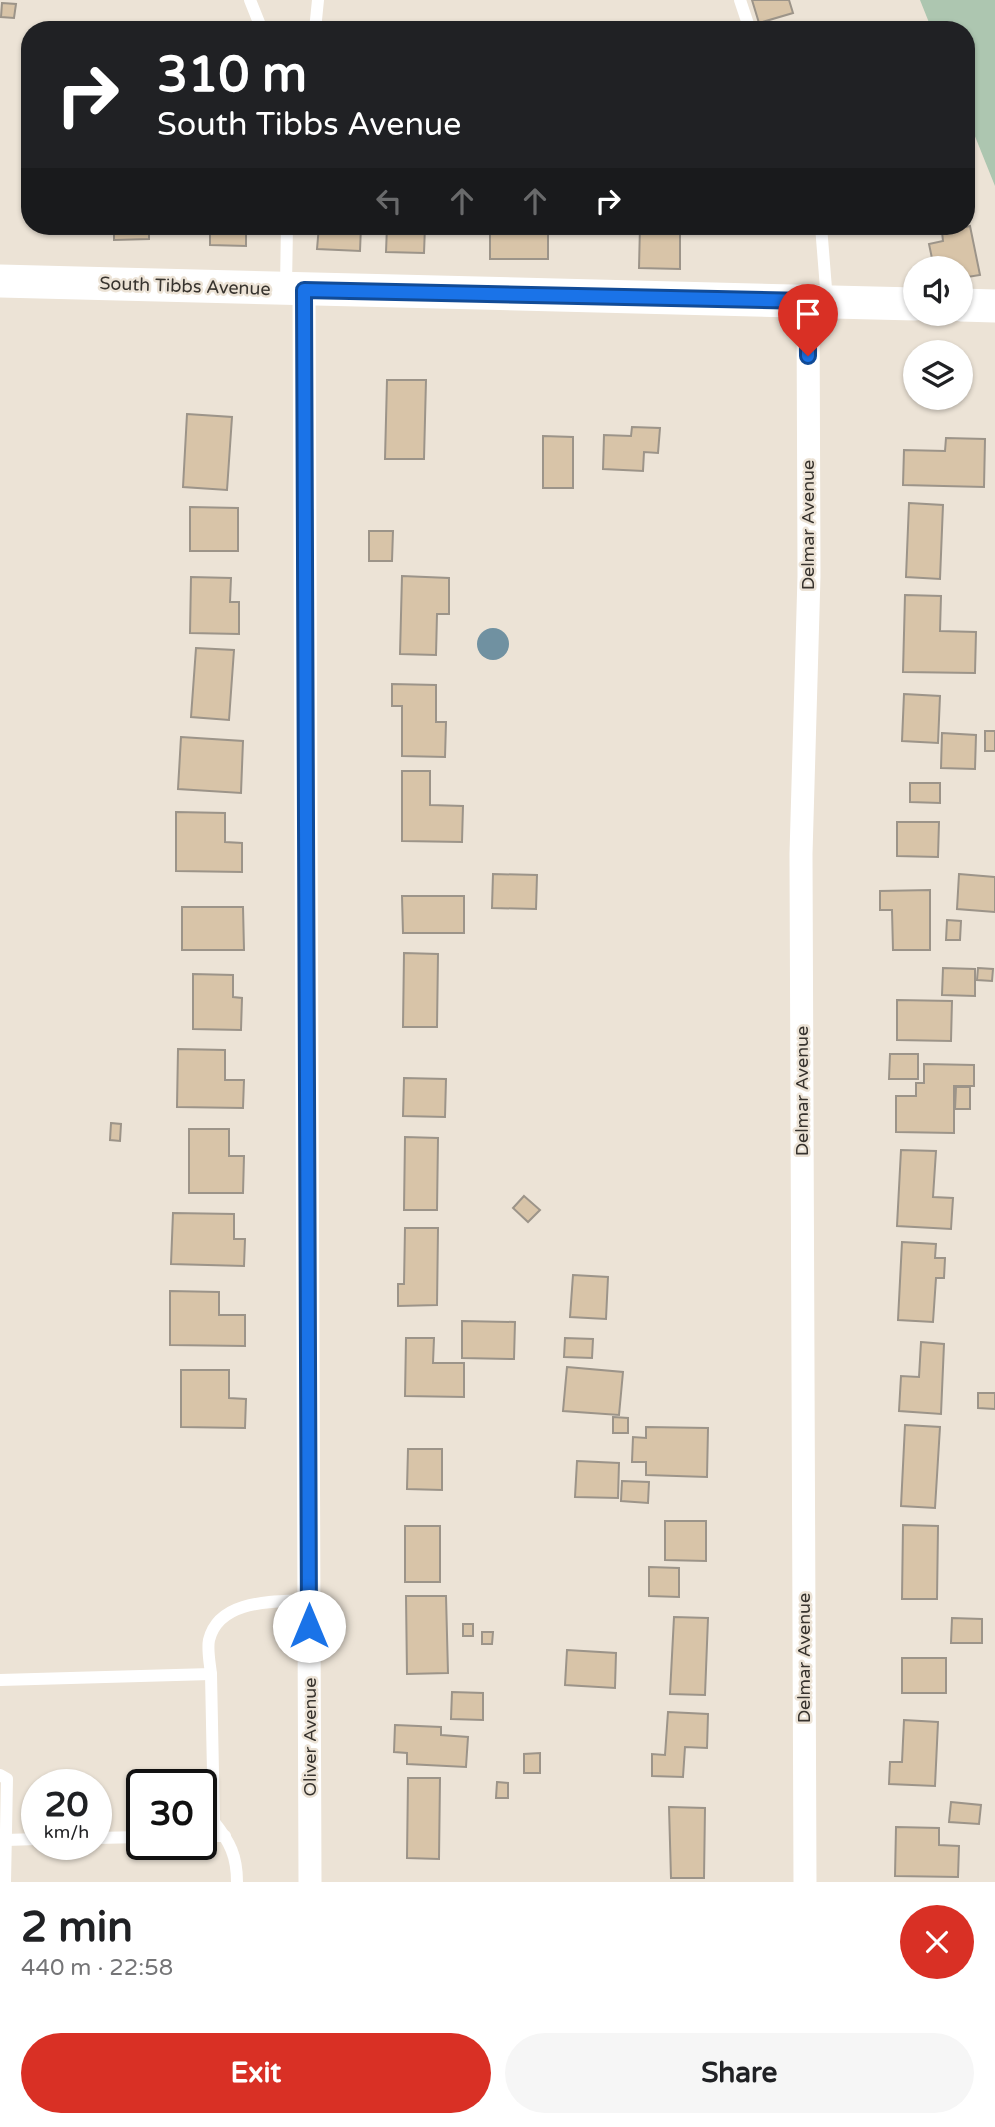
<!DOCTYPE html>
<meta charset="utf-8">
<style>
:root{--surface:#fff;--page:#f6f6f6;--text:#202124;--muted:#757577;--accent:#d93025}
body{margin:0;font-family:"Varela Round",sans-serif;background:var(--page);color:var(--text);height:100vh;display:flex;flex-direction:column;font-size:26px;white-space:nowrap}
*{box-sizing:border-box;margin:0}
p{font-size:23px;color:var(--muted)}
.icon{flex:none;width:38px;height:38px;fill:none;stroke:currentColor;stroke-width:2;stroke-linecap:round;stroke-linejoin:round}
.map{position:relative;height:1882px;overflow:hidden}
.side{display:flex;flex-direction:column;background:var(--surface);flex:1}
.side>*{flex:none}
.guide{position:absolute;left:21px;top:21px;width:954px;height:214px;border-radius:28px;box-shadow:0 2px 5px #0004;background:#202124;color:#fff;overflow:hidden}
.tools{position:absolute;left:903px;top:256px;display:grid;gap:14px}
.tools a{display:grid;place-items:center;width:70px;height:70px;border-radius:50%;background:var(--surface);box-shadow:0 2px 5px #0004;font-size:35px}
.speed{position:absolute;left:21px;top:1769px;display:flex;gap:14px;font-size:35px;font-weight:700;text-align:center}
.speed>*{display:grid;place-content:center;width:91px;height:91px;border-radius:50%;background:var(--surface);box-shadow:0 2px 5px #0004;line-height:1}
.speed small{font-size:18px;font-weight:400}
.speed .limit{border:4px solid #111;border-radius:10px;background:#fff;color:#111}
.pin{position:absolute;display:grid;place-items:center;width:60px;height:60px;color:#fff;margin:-72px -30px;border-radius:50% 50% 50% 0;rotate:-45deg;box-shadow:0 0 7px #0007}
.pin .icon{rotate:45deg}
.me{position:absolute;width:77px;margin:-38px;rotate:0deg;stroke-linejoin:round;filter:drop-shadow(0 0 5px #0008)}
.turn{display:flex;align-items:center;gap:24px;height:147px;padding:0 21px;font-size:32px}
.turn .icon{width:91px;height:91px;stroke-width:2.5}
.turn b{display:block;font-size:49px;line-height:60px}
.lanes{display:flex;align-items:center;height:66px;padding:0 21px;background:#0003;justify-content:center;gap:35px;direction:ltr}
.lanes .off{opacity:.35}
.round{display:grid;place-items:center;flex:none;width:74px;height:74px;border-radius:37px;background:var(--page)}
.headline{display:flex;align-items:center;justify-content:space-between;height:119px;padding:0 21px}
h1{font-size:42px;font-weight:700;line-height:52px}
.cta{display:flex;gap:14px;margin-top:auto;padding:14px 21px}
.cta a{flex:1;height:80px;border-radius:42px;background:var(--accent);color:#fff;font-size:28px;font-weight:700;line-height:80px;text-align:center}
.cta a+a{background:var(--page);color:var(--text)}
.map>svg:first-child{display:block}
.green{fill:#adc6b0}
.water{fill:#7091a1}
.building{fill:#d8c4a8;stroke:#9c9489;stroke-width:2}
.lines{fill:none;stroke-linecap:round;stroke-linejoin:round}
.service{stroke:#fff;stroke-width:12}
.minor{stroke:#fff;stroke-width:23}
.secondary{stroke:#fff;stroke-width:33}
.route-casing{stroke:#114b97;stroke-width:18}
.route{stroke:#1a73e8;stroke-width:12}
.labels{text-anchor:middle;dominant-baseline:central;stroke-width:5;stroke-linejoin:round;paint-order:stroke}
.street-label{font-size:18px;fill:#37332e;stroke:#ece3d6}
</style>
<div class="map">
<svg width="995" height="1882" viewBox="0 0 995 1882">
<rect width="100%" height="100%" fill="#ece3d6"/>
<!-- green -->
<polygon class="green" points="920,0 995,0 995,186 966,114 966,30 932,30"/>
<!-- water -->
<circle class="water" cx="493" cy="644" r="16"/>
<!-- building -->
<g class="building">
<polygon points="752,0 789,0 793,13 759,23"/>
<polygon points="2,3 16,4 14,18 1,17"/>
<polygon points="114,226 149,226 149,239 114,240"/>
<polygon points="210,226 246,226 246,246 210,245"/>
<polygon points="319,226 361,226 360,251 317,249"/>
<polygon points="387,226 425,226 424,253 386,252"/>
<rect x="490" y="226" width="58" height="33"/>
<polygon points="640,226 680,226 680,269 639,268"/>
<polygon points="970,226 980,275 961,278 961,268 934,268 929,244 943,241 942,232"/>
<polygon points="387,380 426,380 424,459 385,459"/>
<polygon points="187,414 232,417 227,490 183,487"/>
<polygon points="632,427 660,428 658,453 644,452 643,471 603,469 604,435 631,436"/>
<polygon points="543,436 573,437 573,488 543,488"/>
<polygon points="946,438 985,439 984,487 903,485 904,450 945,451"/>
<polygon points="909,503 943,505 940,579 906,577"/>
<polygon points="190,507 238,508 238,551 190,551"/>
<polygon points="369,531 393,531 392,561 369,561"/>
<polygon points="402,576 449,578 449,614 437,614 436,655 400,654"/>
<polygon points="191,577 231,578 230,602 239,602 239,634 190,633"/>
<polygon points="905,595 941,596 940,631 976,632 975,673 903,672"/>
<polygon points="196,648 234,650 229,720 191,717"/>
<polygon points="392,684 436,685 436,722 446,722 445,757 402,756 402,706 392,706"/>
<polygon points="904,694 940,696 938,743 902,741"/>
<rect x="985" y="731" width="10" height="20"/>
<polygon points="942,733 976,735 975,769 941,768"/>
<polygon points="181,737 243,741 241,793 178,789"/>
<polygon points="402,771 430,771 430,805 463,806 462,842 402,841"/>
<polygon points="910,783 940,783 940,803 910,802"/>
<polygon points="176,812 225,813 225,842 242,843 242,872 176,871"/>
<polygon points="897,822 939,822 938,857 897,856"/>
<polygon points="493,874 537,875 536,909 492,908"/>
<polygon points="959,874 995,877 995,912 957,909"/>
<polygon points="930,890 930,950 893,950 892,910 880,910 880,891"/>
<polygon points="402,896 464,896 464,933 403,933"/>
<polygon points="182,907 243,907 244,950 182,950"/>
<polygon points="947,920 961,921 960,940 946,940"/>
<polygon points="404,953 438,954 437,1027 403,1027"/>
<polygon points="943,968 975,969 975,996 942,995"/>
<polygon points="978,968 993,969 992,981 977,980"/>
<polygon points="193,974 233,975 233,997 242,998 241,1030 193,1029"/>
<polygon points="897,1000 952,1001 951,1041 897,1040"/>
<polygon points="178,1049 225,1050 225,1080 244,1080 243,1108 177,1107"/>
<polygon points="890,1054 918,1054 918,1079 889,1079"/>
<polygon points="924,1064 974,1065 974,1086 954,1086 954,1133 896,1132 896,1096 916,1096 916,1083 924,1083"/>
<polygon points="404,1078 446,1079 445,1117 403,1116"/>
<polygon points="956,1087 970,1087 970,1109 955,1109"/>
<polygon points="111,1123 121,1124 120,1141 110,1140"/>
<polygon points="189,1129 229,1129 229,1156 244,1156 243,1193 189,1193"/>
<polygon points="405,1137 438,1138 437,1210 404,1210"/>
<polygon points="901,1150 936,1151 933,1197 953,1198 951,1229 897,1226"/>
<polygon points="524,1196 540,1210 528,1222 513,1208"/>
<polygon points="173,1213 234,1214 234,1239 245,1239 244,1266 171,1264"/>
<polygon points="405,1228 438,1228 437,1305 398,1306 398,1284 404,1284"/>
<polygon points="902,1242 936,1244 935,1258 945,1258 944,1278 936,1278 933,1322 898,1320"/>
<polygon points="573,1275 608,1277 606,1319 570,1317"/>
<polygon points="170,1291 219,1292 219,1315 245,1315 245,1346 170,1345"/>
<polygon points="462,1321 515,1322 514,1359 462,1358"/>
<polygon points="406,1338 434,1338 433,1363 464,1363 464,1397 405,1396"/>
<polygon points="565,1338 593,1339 592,1358 564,1357"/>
<polygon points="921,1342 944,1344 941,1414 899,1411 901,1376 919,1377"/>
<polygon points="567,1367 623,1372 619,1415 563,1411"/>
<polygon points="181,1370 229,1370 229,1398 246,1399 245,1428 181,1427"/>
<polygon points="978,1393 995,1393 995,1409 978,1408"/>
<polygon points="613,1417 628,1418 628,1433 613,1433"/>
<polygon points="905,1425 940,1427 935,1508 901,1506"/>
<polygon points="646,1427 708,1428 707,1477 646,1475 646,1462 632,1462 633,1437 646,1438"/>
<polygon points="408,1449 442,1449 442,1490 407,1489"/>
<polygon points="577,1461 619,1463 618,1498 575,1497"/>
<polygon points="622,1481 649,1482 648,1503 621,1501"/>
<polygon points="665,1521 706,1521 706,1561 665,1560"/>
<polygon points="903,1525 938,1526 937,1599 902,1599"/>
<rect x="405" y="1526" width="35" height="56"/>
<polygon points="649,1567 679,1568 679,1597 649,1596"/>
<polygon points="406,1596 446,1596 448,1673 407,1674"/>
<polygon points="674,1617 708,1618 705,1695 670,1694"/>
<polygon points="952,1618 982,1619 982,1643 951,1643"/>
<rect x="463" y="1624" width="10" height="12"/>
<polygon points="482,1632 493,1632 492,1644 482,1644"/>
<polygon points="567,1650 616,1653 615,1688 565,1685"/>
<rect x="902" y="1658" width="44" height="35"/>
<polygon points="452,1692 483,1693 483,1720 451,1719"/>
<polygon points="668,1712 708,1714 707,1748 685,1747 683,1777 652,1776 652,1754 665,1755"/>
<polygon points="904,1720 938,1722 935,1786 889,1784 890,1762 902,1762"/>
<polygon points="395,1725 441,1727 441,1735 468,1737 466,1767 407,1764 407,1753 394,1752"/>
<polygon points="540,1753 540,1773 524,1773 524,1754"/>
<polygon points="408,1778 440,1778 439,1859 407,1858"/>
<polygon points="497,1782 508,1783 508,1798 496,1798"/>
<polygon points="951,1802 981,1805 979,1824 949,1822"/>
<polygon points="669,1807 705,1808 704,1878 671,1878"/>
<polygon points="896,1827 939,1828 939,1845 959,1846 958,1877 895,1876"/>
</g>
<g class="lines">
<!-- service -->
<g class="service">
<polyline points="250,0 262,30"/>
<polyline points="740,0 750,30"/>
<polyline points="315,30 318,0"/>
<polyline points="821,226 827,301"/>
<polyline points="286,286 287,226"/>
<path d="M211,1674L214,1822C230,1842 237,1856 237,1882"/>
<path d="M0,1680L211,1674C210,1664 207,1650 209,1640C219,1598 276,1602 309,1600"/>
<polyline points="0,1775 7,1779 5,1882"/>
<polyline points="201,1836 225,1836"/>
<polyline points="96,1838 142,1837"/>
<polyline points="6,1840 37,1839"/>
</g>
<!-- minor -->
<g class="minor">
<polyline points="304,290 310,1882"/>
<polyline points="805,1882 801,854 809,576 808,301"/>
</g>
<!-- secondary -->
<g class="secondary">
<polyline points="0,281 915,304"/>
<polyline points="961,305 995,306"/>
</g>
</g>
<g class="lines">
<!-- route casing -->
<g class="route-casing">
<polyline id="route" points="309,1626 304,290 808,301 808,356"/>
</g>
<!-- route -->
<use href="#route" class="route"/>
</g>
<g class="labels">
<!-- street labels -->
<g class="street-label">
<text transform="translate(185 286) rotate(2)">South Tibbs Avenue</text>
<text transform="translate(808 525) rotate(-90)">Delmar Avenue</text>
<text transform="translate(802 1091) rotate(-90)">Delmar Avenue</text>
<text transform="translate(804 1658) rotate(-90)">Delmar Avenue</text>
<text transform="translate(310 1737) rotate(-90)">Oliver Avenue</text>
</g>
</g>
</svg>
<div class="tools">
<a><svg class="icon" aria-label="sound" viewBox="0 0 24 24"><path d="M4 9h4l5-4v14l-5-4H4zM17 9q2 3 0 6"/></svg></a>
<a><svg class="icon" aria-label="layers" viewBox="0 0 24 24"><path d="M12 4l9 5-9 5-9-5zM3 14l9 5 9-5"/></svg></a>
</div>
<div class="speed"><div>20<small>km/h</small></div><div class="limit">30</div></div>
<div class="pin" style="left:808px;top:356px;background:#d93025"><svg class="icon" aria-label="arrive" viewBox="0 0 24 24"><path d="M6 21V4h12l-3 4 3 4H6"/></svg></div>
<svg class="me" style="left:309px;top:1626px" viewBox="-20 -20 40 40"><circle r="19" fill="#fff"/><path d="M0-13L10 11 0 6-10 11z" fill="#1a73e8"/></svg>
<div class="guide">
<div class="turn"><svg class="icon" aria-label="right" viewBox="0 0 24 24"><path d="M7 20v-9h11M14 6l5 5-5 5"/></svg><div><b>310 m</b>South Tibbs Avenue</div></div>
<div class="lanes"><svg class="icon off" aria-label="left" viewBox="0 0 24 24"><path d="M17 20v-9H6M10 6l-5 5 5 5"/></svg><svg class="icon off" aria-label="ahead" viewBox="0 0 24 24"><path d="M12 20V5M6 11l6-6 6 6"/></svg><svg class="icon off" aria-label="ahead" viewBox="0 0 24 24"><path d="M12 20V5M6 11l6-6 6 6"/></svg><svg class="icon" aria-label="right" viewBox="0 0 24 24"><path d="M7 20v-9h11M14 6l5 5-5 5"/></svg></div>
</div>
</div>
<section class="side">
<div class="headline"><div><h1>2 min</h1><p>440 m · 22:58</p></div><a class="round" style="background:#d93025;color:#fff"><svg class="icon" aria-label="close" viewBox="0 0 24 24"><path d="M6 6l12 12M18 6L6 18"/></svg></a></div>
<div class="cta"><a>Exit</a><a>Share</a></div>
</section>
